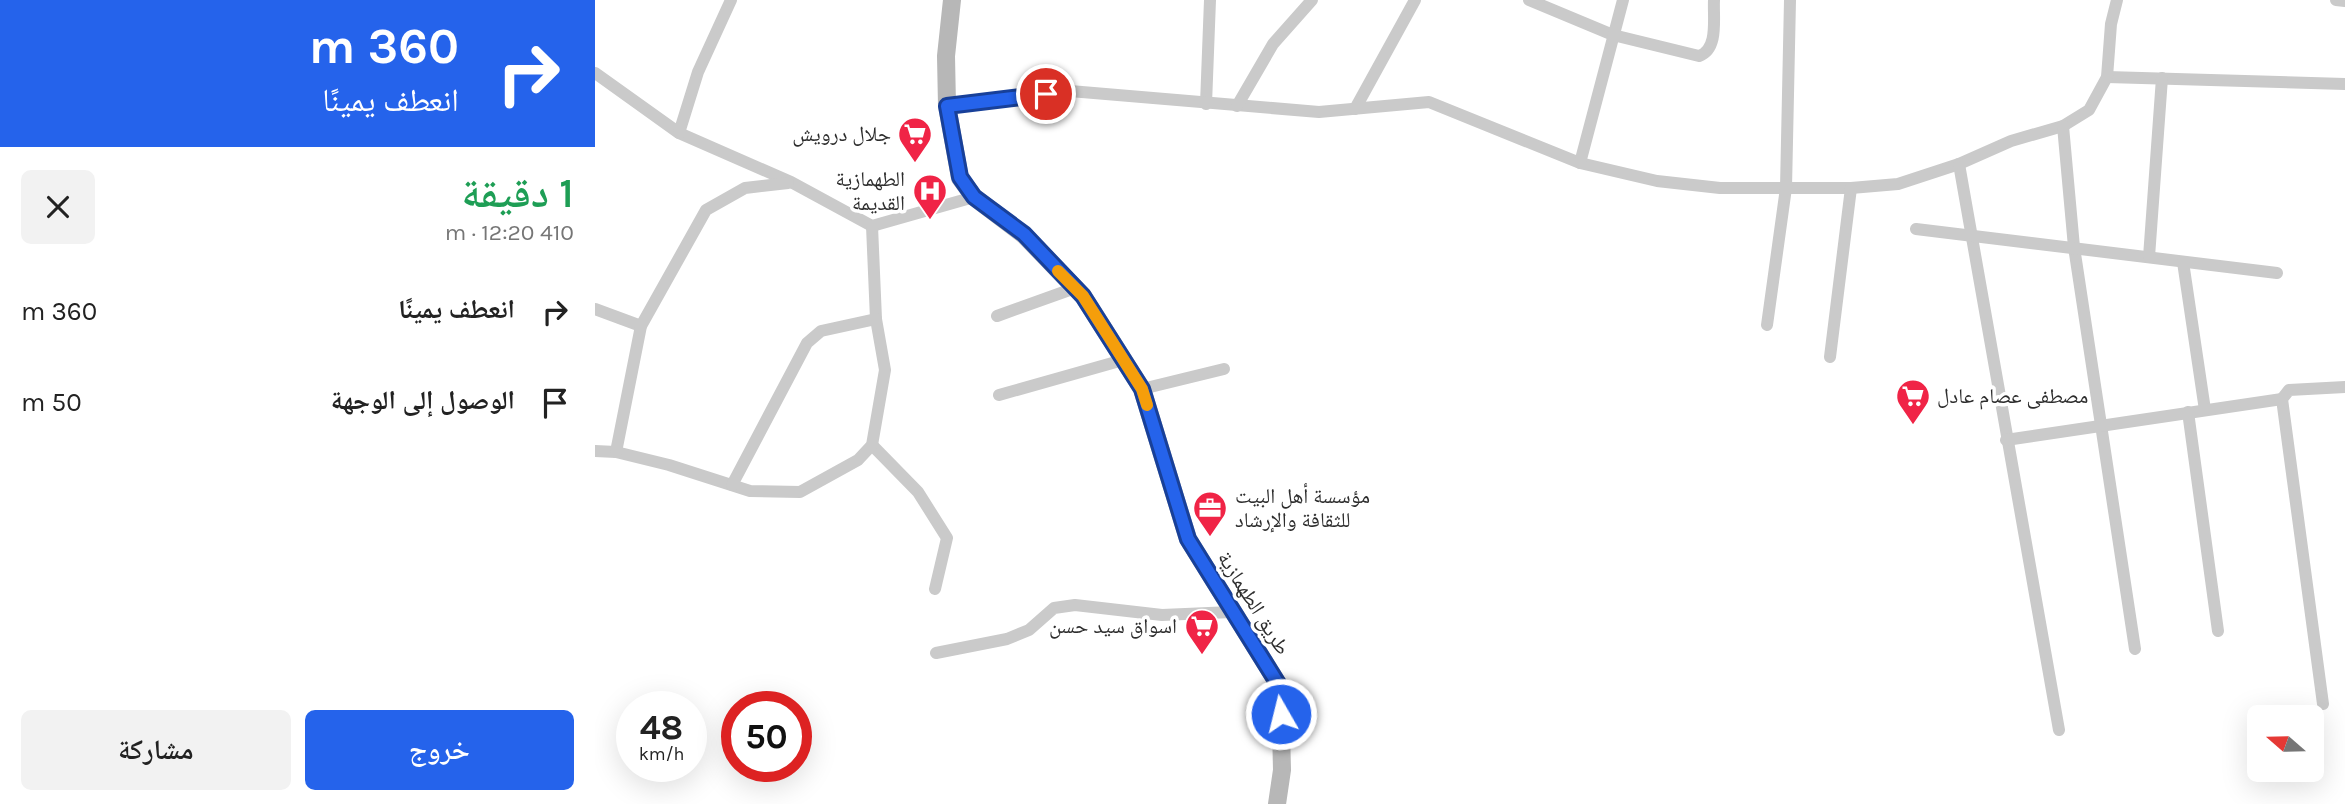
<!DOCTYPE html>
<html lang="ar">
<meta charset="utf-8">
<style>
:root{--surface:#fff;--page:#f2f2f2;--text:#222;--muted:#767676;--accent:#2563eb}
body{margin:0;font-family:Karla,"Noto Naskh Arabic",sans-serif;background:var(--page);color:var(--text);direction:rtl;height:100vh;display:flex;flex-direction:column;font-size:26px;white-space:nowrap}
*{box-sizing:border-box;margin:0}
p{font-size:23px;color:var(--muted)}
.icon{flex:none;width:38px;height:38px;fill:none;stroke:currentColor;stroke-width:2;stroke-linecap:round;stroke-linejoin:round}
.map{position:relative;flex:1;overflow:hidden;direction:ltr}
.details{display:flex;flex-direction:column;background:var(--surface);width:595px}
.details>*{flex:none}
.guide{background:#2563eb;color:#fff;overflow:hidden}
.needle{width:46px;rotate:290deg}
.fabs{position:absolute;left:1652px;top:705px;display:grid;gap:14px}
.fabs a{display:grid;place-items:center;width:77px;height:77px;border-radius:10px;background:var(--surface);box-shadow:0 7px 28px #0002;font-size:35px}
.speed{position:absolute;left:21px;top:691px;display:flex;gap:14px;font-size:35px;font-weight:700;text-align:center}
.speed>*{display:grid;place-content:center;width:91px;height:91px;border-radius:50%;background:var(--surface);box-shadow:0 7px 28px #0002;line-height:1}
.speed small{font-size:18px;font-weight:400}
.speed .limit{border:10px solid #d22;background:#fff;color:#111}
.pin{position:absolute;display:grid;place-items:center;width:60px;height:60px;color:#fff;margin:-30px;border:4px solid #fff;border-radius:50%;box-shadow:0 2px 7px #0007}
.me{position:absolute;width:77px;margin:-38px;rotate:352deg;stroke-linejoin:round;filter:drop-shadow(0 0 5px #0008)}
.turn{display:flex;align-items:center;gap:24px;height:147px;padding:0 21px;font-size:32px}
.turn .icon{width:91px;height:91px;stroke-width:2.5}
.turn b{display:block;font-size:49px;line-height:60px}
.round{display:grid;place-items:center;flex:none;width:74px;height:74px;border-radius:10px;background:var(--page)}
.summary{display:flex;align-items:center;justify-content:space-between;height:119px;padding:0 21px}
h1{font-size:42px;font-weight:600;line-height:52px;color:#1e9e55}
.button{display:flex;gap:14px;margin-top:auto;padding:14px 21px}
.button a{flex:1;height:80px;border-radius:10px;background:var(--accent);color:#fff;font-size:28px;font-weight:600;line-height:80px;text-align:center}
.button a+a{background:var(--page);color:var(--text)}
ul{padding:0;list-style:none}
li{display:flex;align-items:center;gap:21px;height:91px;padding:0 21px}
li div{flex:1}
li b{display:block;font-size:26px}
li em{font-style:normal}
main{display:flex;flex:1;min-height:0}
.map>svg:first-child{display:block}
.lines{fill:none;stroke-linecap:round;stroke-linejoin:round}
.street{stroke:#cacaca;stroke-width:12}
.secondary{stroke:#b7b7b7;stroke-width:18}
.route-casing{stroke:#184099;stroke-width:18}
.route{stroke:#2563eb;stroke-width:12}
.slow{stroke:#f59e0b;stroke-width:12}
.labels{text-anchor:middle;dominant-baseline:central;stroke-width:7;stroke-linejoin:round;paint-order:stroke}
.poi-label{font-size:21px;fill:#2d2d2d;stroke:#fff;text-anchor:end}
.street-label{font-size:21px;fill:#2d2d2d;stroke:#fff}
</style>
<main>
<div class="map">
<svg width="1750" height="804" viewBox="0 0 1750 804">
<rect width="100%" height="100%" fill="#fff"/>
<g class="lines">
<!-- street -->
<g class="street">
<path d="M934,0L1018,35L1104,56C1124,49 1118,18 1119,0"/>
<polyline points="1741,0 1750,1"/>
<polyline points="0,73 84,133 196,182 277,226 379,197"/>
<polyline points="1512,77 1750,84"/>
<polyline points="611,104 615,0"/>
<polyline points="352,106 475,91 724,112 834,102 985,163 1062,181 1125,188 1256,188 1303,184 1364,164 1416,141 1468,126 1494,110 1512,77 1516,24 1522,0"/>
<polyline points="642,106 678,44 717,0"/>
<polyline points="760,109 820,0"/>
<polyline points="1468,126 1479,247 1540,649"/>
<polyline points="84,133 103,72 136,0"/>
<polyline points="985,163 1028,0"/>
<polyline points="1364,164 1464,730"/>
<polyline points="1321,229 1682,273"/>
<polyline points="1554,257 1567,78"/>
<polyline points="1588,262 1610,410"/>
<polyline points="0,309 46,326"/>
<polyline points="402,316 480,288"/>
<polyline points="1172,325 1191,188 1195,0"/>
<polyline points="1235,357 1256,188"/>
<polyline points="547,389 629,369"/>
<polyline points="404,395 528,360"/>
<polyline points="1593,412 1623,631"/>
<polyline points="1411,440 1687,399"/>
<polyline points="277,445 323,492 352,538 340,589"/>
<polyline points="0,451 21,452 74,465 155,491 205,492 263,460 277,445 290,370 281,319 277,226"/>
<polyline points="21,452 46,326 111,210 150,188 193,183"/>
<polyline points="137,485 212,343 226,331 281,319"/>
<polyline points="341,653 412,639 434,630 459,608 480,605 567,615 637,612"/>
<polyline points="1728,704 1687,399 1694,390 1750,387"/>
</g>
<!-- secondary -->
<polyline class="secondary" points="357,0 351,56 352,106 365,178 379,197 429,235 488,296 547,389 593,539 685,687 687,770 682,804"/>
</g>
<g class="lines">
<!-- route casing -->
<g class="route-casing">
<polyline id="route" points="451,94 352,106 365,177 379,197 429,234 488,296 547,389 593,539 685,687 686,714"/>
</g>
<!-- route -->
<use href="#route" class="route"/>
<!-- slow -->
<polyline class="slow" points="463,271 488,296 547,389 552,405"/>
</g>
<!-- icons -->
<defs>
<g id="supermarket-pin" transform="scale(1.75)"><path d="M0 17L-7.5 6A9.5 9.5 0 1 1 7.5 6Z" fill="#f02446" stroke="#fff"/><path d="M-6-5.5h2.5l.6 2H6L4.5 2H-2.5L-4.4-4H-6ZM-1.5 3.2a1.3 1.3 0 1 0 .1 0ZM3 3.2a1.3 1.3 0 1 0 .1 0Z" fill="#fff"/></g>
<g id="hospital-pin" transform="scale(1.75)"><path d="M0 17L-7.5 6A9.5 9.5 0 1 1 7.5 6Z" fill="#f02446" stroke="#fff"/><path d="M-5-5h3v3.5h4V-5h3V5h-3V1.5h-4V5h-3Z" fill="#fff"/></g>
<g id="office-pin" transform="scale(1.75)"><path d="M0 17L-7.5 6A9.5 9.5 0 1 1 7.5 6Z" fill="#f02446" stroke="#fff"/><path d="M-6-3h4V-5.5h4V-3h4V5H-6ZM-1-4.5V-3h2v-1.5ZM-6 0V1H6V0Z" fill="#fff"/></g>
</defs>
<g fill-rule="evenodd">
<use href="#supermarket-pin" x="320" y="134"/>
<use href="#hospital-pin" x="335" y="191"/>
<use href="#supermarket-pin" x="1318" y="396"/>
<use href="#office-pin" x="615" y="508"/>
<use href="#supermarket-pin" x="607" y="626"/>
</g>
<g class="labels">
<!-- poi labels -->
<g class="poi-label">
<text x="296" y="134">جلال درويش</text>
<text x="310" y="179">الطهمازية<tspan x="310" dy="24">القديمة</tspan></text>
<text x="1342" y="396" text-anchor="start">مصطفى عصام عادل</text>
<text x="640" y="496" text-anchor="start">مؤسسة أهل البيت<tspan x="640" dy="24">للثقافة والإرشاد</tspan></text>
<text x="582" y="626">اسواق سيد حسن</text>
</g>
<!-- street labels -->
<g class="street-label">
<text transform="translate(659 603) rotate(58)">طريق الطهمازية</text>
</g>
</g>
</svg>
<div class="fabs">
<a><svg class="needle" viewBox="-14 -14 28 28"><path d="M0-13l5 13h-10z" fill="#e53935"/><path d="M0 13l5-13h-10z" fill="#767676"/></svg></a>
</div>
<div class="speed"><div>48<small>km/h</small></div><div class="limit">50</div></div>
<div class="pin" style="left:451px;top:94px;background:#d93025"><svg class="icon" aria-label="arrive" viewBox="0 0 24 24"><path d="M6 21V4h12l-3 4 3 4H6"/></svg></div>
<svg class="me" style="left:686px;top:714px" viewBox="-20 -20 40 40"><circle r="17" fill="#2563eb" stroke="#fff" stroke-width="3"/><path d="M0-11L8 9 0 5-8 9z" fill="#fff"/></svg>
</div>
<section class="details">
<div class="guide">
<div class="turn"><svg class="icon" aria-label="right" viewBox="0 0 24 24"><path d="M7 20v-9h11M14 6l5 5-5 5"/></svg><div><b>360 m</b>انعطف يمينًا</div></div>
</div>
<div class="summary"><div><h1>1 دقيقة</h1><p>410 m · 12:20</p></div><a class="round"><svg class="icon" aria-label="close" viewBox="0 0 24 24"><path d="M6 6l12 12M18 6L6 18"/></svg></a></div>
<ul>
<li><svg class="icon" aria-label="right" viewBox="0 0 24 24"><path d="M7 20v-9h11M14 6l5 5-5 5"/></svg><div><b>انعطف يمينًا</b></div><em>360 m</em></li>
<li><svg class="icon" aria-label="arrive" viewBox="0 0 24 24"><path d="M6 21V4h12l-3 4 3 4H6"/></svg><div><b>الوصول إلى الوجهة</b></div><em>50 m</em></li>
</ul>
<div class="button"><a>خروج</a><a>مشاركة</a></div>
</section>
</main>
